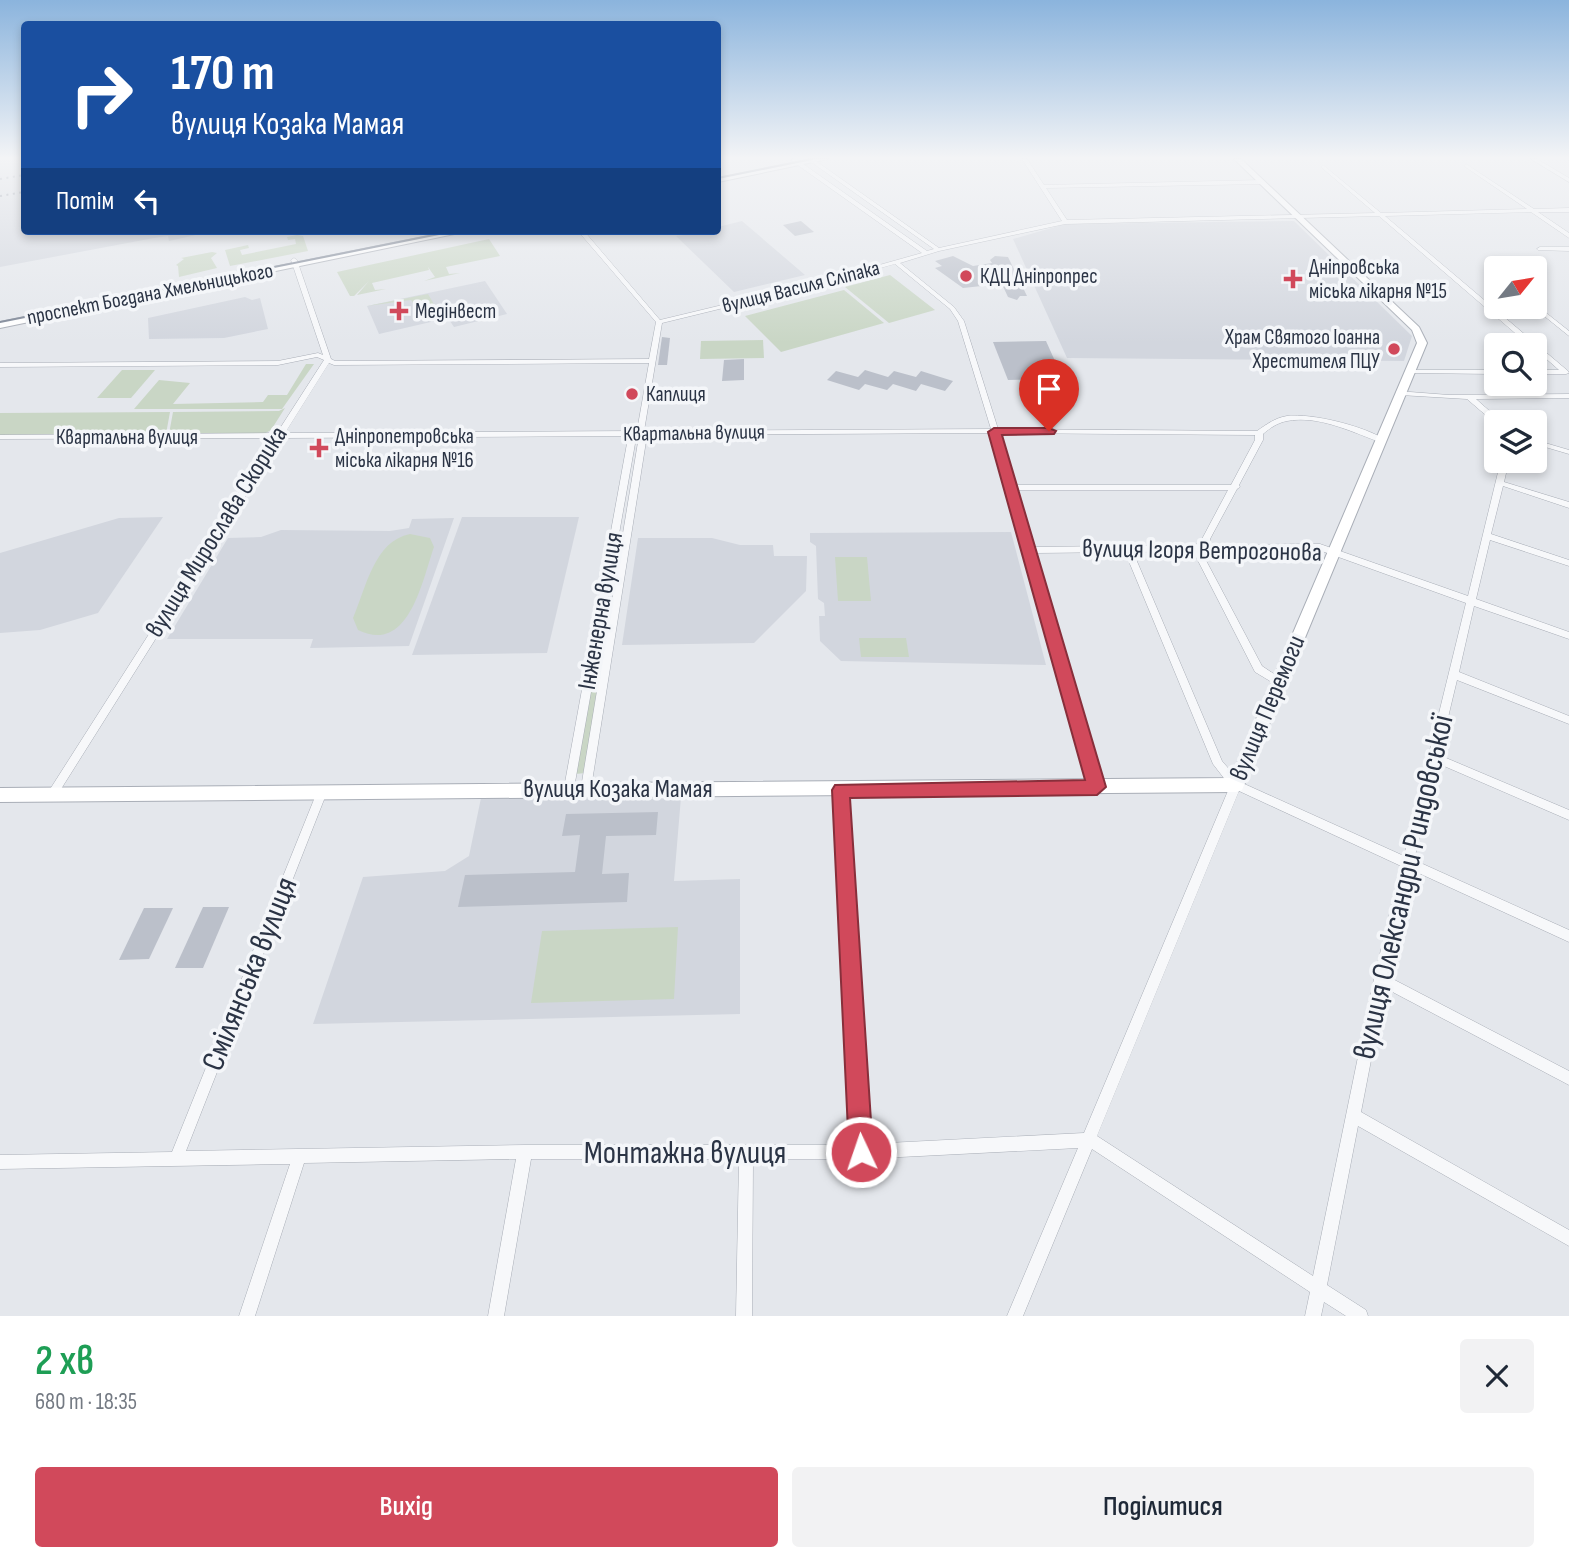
<!DOCTYPE html>
<html lang="uk">
<meta charset="utf-8">
<style>
:root{--surface:#fff;--page:#f2f2f3;--text:#1f2937;--muted:#747a83;--accent:#d1495b}
body{margin:0;font-family:"Sofia Sans Condensed",sans-serif;background:var(--page);color:var(--text);height:100vh;display:flex;flex-direction:column;font-size:26px;white-space:nowrap}
*{box-sizing:border-box;margin:0}
p{font-size:23px;color:var(--muted)}
.icon{flex:none;width:38px;height:38px;fill:none;stroke:currentColor;stroke-width:2;stroke-linecap:round;stroke-linejoin:round}
.map{position:relative;height:1316px;overflow:hidden}
.drawer{display:flex;flex-direction:column;background:var(--surface);flex:1}
.drawer>*{flex:none}
.banner{position:absolute;left:21px;top:21px;width:700px;height:214px;border-radius:7px;box-shadow:0 4px 10px #0003;background:#1a4fa0;color:#fff;overflow:hidden}
.needle{width:46px;rotate:60deg}
.buttons{position:absolute;left:1484px;top:256px;display:grid;gap:14px}
.buttons a{display:grid;place-items:center;width:63px;height:63px;border-radius:7px;background:var(--surface);box-shadow:0 4px 10px #0003;font-size:35px}
.pin{position:absolute;display:grid;place-items:center;width:60px;height:60px;color:#fff;margin:-72px -30px;border-radius:50% 50% 50% 0;rotate:-45deg;box-shadow:0 0 7px #0007}
.pin .icon{rotate:45deg}
.me{position:absolute;width:77px;margin:-38px;rotate:357deg;stroke-linejoin:round;filter:drop-shadow(0 0 5px #0008)}
.turn{display:flex;align-items:center;gap:24px;height:147px;padding:0 35px;font-size:32px}
.turn .icon{width:91px;height:91px;stroke-width:2.5}
.turn b{display:block;font-size:49px;line-height:60px}
.then{display:flex;align-items:center;height:66px;padding:0 35px;background:#0003;gap:14px;font-size:26px}
.round{display:grid;place-items:center;flex:none;width:74px;height:74px;border-radius:7px;background:var(--page)}
.head{display:flex;align-items:center;justify-content:space-between;height:119px;padding:0 35px}
h1{font-size:42px;font-weight:600;line-height:52px;color:#1e9e55}
.action{display:flex;gap:14px;margin-top:auto;padding:14px 35px}
.action a{flex:1;height:80px;border-radius:7px;background:var(--accent);color:#fff;font-size:28px;font-weight:600;line-height:80px;text-align:center}
.action a+a{background:var(--page);color:var(--text)}
.map>svg:first-child{display:block}
.built{fill:#d2d6de}
.green{fill:#c9d6c5}
.building{fill:#bbc0ca}
.lines{fill:none;stroke-linecap:round;stroke-linejoin:round}
.street-casing{stroke:#a9aeb7;stroke-width:1}
.secondary-casing{stroke:#a9aeb7;stroke-width:2}
.street{fill:#f7f8fa;fill-rule:evenodd}
.secondary{fill:#fff;fill-rule:evenodd}
.tram{stroke:#7d8696;stroke-width:2}
.rail{stroke:#7d8696;stroke-width:2;stroke-dasharray:2 4.5;stroke-linecap:butt}
.route{fill:#d1495b;stroke:#882f3b;stroke-width:2}
.poi-dot{fill:#d1495b;stroke:#f4f6f9;stroke-width:2.5}
.labels{text-anchor:middle;dominant-baseline:central;stroke-width:7;stroke-linejoin:round;paint-order:stroke}
.far-poi-label{font-size:21px;fill:#2b3445;stroke:#f4f6f9;text-anchor:start}
.far-street-label{font-size:21px;fill:#2b3445;stroke:#f4f6f9}
.street-label{font-size:26px;fill:#2b3445;stroke:#f4f6f9}
.near-street-label{font-size:32px;fill:#2b3445;stroke:#f4f6f9}
</style>
<div class="map">
<svg width="1569" height="1316" viewBox="0 0 1569 1316">
<rect width="100%" height="100%" fill="#e4e7ec"/>
<!-- built -->
<g class="built">
<polygon points="0,159 24,159 24,231 214,231 169,241 168,236 154,238 0,267"/>
<polygon points="742,221 805,275 734,292 676,236 718,231 718,227"/>
<polygon points="1294,221 1412,336 1404,361 1067,358 1013,239 1065,224"/>
<polygon points="485,281 507,314 454,327 448,318 379,334 367,306"/>
<polygon points="245,297 252,300 260,298 268,329 224,338 149,339 148,318"/>
<polygon points="163,517 98,613 40,630 0,633 0,553 119,518"/>
<polygon points="462,517 579,517 547,653 412,655"/>
<polygon points="454,518 409,646 310,648 313,639 167,639 228,538 261,537 281,530 390,531 409,528 412,519"/>
<polygon points="1011,532 1046,665 841,661 820,641 819,616 825,616 824,603 818,599 816,546 810,542 810,533"/>
<polygon points="638,538 712,538 740,545 773,545 774,556 807,556 806,591 754,643 622,645"/>
<polygon points="681,797 674,881 740,879 740,1014 313,1024 363,877 445,871 469,856 481,798"/>
</g>
<!-- green -->
<g class="green">
<polygon points="297,235 303,236 308,251 230,266 225,250 248,245 249,248 240,250 242,255 296,244 295,239 288,240 287,237"/>
<polygon points="489,239 500,256 446,267 449,274 460,273 424,281 435,277 428,267 429,270 372,283 375,290 386,289 357,295 369,281 354,296 350,296 337,272"/>
<polygon points="212,252 217,253 211,258 217,268 179,277 178,266 176,265 184,259 181,258"/>
<polygon points="890,275 935,310 889,323 845,287"/>
<polygon points="844,290 884,323 781,352 745,316"/>
<polygon points="428,294 438,311 425,314 418,303 414,304 411,300 367,306"/>
<polygon points="763,340 764,358 700,359 701,341"/>
<polygon points="306,364 314,364 282,409 134,409 159,380 190,383 173,404 263,402 268,395 287,395"/>
<polygon points="122,370 155,370 131,398 97,398"/>
<polygon points="285,408 271,430 264,434 169,434 173,412 279,411"/>
<polygon points="170,412 166,434 0,435 0,413"/>
<path d="M410,534L430,538L434,547C422,581 409,655 358,630L353,618C366,588 374,541 410,534Z"/>
<polygon points="835,557 867,557 871,601 838,601"/>
<polygon points="859,638 906,638 909,657 861,657"/>
<polygon points="594,663 604,663 586,773 575,774"/>
<polygon points="678,927 674,999 531,1003 542,931"/>
</g>
<!-- building -->
<g class="building">
<polygon points="801,221 814,232 795,236 783,225"/>
<polygon points="953,256 973,266 992,263 990,260 995,256 1008,257 1027,296 1020,296 1017,300 1008,297 999,278 991,285 963,288 935,268 942,266 935,261"/>
<polygon points="662,337 670,338 667,365 658,365"/>
<polygon points="1046,341 1063,379 1008,380 993,342"/>
<polygon points="744,359 744,380 722,381 724,360"/>
<polygon points="865,370 888,377 894,371 916,377 921,371 953,381 945,391 921,384 916,391 893,384 887,390 865,384 859,390 827,380 836,371 858,377"/>
<polygon points="658,812 656,835 606,836 602,874 629,873 627,902 458,907 465,875 575,872 580,835 562,836 566,814"/>
<polygon points="203,907 229,907 203,968 175,968"/>
<polygon points="144,908 173,908 149,959 119,960"/>
</g>
<g class="lines">
<!-- street casing -->
<g class="street-casing">
<g id="street">
<path d="M792,159H796L927,251L934,249L807,159H813L939,248L1062,221L1022,159H1027L1044,185L1262,180L1265,182L1262,184L1046,188L1067,220L1375,213L1321,167L1323,165L1381,213L1527,209L1464,166L1466,164L1534,209L1569,208V212H1538L1569,233V238L1531,212L1385,216L1568,371L1569,373L1566,374H1535V370H1559L1535,349V345H1529L1379,216L1065,224L939,251L900,263L954,307L964,321L998,429L1257,431C1267,424 1275,418 1287,416C1312,413 1363,426 1384,439L1383,441H1377C1350,431 1317,415 1287,421C1277,423 1270,428 1263,434V440L1239,485L1240,487L1237,489L1210,539V545L1320,544L1468,596L1501,460H1509L1504,482L1569,502V508L1503,486L1491,534L1569,560V566L1490,540L1476,599L1569,632V639L1474,606L1459,672L1569,716V724L1457,680L1439,755L1569,810V820L1437,763L1414,860L1569,930V942L1412,870L1387,976L1569,1071V1085L1385,988L1361,1112L1569,1230V1246L1358,1126L1327,1285L1366,1310L1368,1316H1346L1324,1302L1321,1316H1305L1310,1292L1092,1149L1023,1316H1007L1078,1148L861,1159H753L752,1316H736L739,1159H531L504,1316H488L516,1159L304,1163L255,1316H239L290,1164L0,1169V1155L172,1152L317,792L318,789L322,787L326,789L327,792L186,1151L525,1145H853L836,790L837,787L841,785L845,787L846,790L868,1144L1084,1133L1230,786L1213,764L1125,552L1036,553L1102,787L1101,790L1097,792L1093,790L1021,529L992,433L647,435L591,788L590,791L586,793L582,791L581,788L639,436H634L636,438L574,788L573,791L569,793L565,791L564,788L628,438L625,436L282,438L56,797L52,799L48,797L47,794L274,438L0,439V435L277,433L324,360L317,357L278,365L0,367V363L278,361L318,353L323,355L291,260L294,258L297,260L331,359L335,361L649,359L656,322L578,231H584L660,320L826,280L922,253L792,161ZM895,264L950,309L958,321L991,429L644,431L662,323L830,282ZM329,363L334,365L649,363L637,431L285,433ZM999,433L1255,435V440L1231,485H1016ZM1017,490H1228L1202,539V545L1195,544L1192,545L1034,547ZM1319,550L1466,603L1404,856L1240,782L1222,761L1133,552L1193,551L1255,672L1280,687L1283,686L1285,683L1283,680L1262,666L1201,551ZM1239,791L1401,866L1374,979L1313,1276L1097,1136Z"/>
<polygon points="1531,159 1537,159 1569,178 1569,182"/>
<polygon points="1540,247 1569,247 1569,251 1538,250 1537,249"/>
<polygon points="1535,304 1569,331 1569,336 1533,307 1532,306 1535,306"/>
<polygon points="1410,370 1496,370 1496,374 1408,373 1407,372"/>
<polygon points="1397,391 1449,395 1569,394 1569,398 1476,399 1502,422 1496,422 1496,424 1467,399 1400,395 1396,393"/>
<polygon points="1535,440 1569,450 1569,454 1535,444"/>
</g>
</g>
<!-- secondary casing -->
<g class="secondary-casing">
<g id="secondary">
<polygon points="813,159 828,159 718,182 718,178"/>
<polygon points="1234,159 1241,159 1419,327 1427,343 1242,790 1236,792 0,802 0,788 1231,778 1417,343 1412,330"/>
<polygon points="453,231 469,231 0,328 0,322"/>
</g>
</g>
<!-- street -->
<use href="#street" class="street"/>
<!-- secondary -->
<use href="#secondary" class="secondary"/>
<!-- tram -->
<g class="tram">
<polyline points="718,178 812,159"/>
<polyline points="0,322 454,231"/>
</g>
<!-- rail -->
<g class="rail">
<polyline points="0,179 24,175"/>
<polyline points="0,196 24,192"/>
</g>
</g>
<!-- sky -->
<linearGradient id="sky" x2="0" y2="1"><stop stop-color="#8bb4dd"/><stop offset="0.46" stop-color="#f3f4f6"/><stop offset="1" stop-color="#f3f4f6" stop-opacity="0"/></linearGradient>
<rect width="1569" height="343" fill="url(#sky)"/>
<!-- route -->
<polygon class="route" points="1049,428 1056,431 1054,434 1002,435 1106,787 1097,795 850,798 873,1152 870,1161 861,1164 853,1161 849,1152 832,790 835,785 1085,780 988,432 994,428"/>
<!-- markers -->
<g class="poi-dot">
<circle cx="966" cy="276" r="7"/>
<path d="M1289.5 268.5h7v7h7v7h-7v7h-7v-7h-7v-7h7z"/>
<path d="M395.5 300.5h7v7h7v7h-7v7h-7v-7h-7v-7h7z"/>
<circle cx="1394" cy="349" r="7"/>
<circle cx="632" cy="394" r="7"/>
<path d="M315.5 437.5h7v7h7v7h-7v7h-7v-7h-7v-7h7z"/>
</g>
<g class="labels">
<!-- far-poi labels -->
<g class="far-poi-label">
<text x="1309" y="267">Дніпровська<tspan x="1309" dy="24">міська лікарня №15</tspan></text>
<text x="980" y="276">КДЦ Дніпропрес</text>
<text x="415" y="311">Медінвест</text>
<text x="1380" y="337" text-anchor="end">Храм Святого Іоанна<tspan x="1380" dy="24">Хрестителя ПЦУ</tspan></text>
<text x="646" y="394">Каплиця</text>
<text x="335" y="436">Дніпропетровська<tspan x="335" dy="24">міська лікарня №16</tspan></text>
</g>
<!-- far-street labels -->
<g class="far-street-label">
<text transform="translate(801 287) rotate(-14)">вулиця Василя Сліпака</text>
<text transform="translate(150 294) rotate(-11)">проспект Богдана Хмельницького</text>
<text transform="translate(694 433) rotate(-1)">Квартальна вулиця</text>
<text x="127" y="437">Квартальна вулиця</text>
</g>
<!-- street labels -->
<g class="street-label">
<text transform="translate(217 532) rotate(-58)">вулиця Мирослава Скорика</text>
<text transform="translate(1202 551) rotate(1)">вулиця Ігоря Ветрогонова</text>
<text transform="translate(601 611) rotate(-80)">Інженерна вулиця</text>
<text transform="translate(1268 708) rotate(-67)">вулиця Перемоги</text>
<text x="618" y="789">вулиця Козака Мамая</text>
</g>
<!-- near-street labels -->
<g class="near-street-label">
<text transform="translate(1404 887) rotate(-77)">вулиця Олександри Риндовської</text>
<text transform="translate(250 974) rotate(-68)">Смілянська вулиця</text>
<text x="685" y="1153">Монтажна вулиця</text>
</g>
</g>
</svg>
<div class="buttons">
<a><svg class="needle" viewBox="-14 -14 28 28"><path d="M0-13l5 13h-10z" fill="#e53935"/><path d="M0 13l5-13h-10z" fill="#747a83"/></svg></a>
<a><svg class="icon" aria-label="search" viewBox="0 0 24 24"><circle cx="10" cy="10" r="6"/><path d="M15 15l6 6"/></svg></a>
<a><svg class="icon" aria-label="layers" viewBox="0 0 24 24"><path d="M12 4l9 5-9 5-9-5zM3 14l9 5 9-5"/></svg></a>
</div>
<div class="pin" style="left:1049px;top:431px;background:#d93025"><svg class="icon" aria-label="arrive" viewBox="0 0 24 24"><path d="M6 21V4h12l-3 4 3 4H6"/></svg></div>
<svg class="me" style="left:861px;top:1152px" viewBox="-20 -20 40 40"><circle r="17" fill="#d1495b" stroke="#fff" stroke-width="3"/><path d="M0-11L8 9 0 5-8 9z" fill="#fff"/></svg>
<div class="banner">
<div class="turn"><svg class="icon" aria-label="right" viewBox="0 0 24 24"><path d="M7 20v-9h11M14 6l5 5-5 5"/></svg><div><b>170 m</b>вулиця Козака Мамая</div></div>
<div class="then">Потім<svg class="icon" aria-label="left" viewBox="0 0 24 24"><path d="M17 20v-9H6M10 6l-5 5 5 5"/></svg></div>
</div>
</div>
<section class="drawer">
<div class="head"><div><h1>2 хв</h1><p>680 m · 18:35</p></div><a class="round"><svg class="icon" aria-label="close" viewBox="0 0 24 24"><path d="M6 6l12 12M18 6L6 18"/></svg></a></div>
<div class="action"><a>Вихід</a><a>Поділитися</a></div>
</section>
